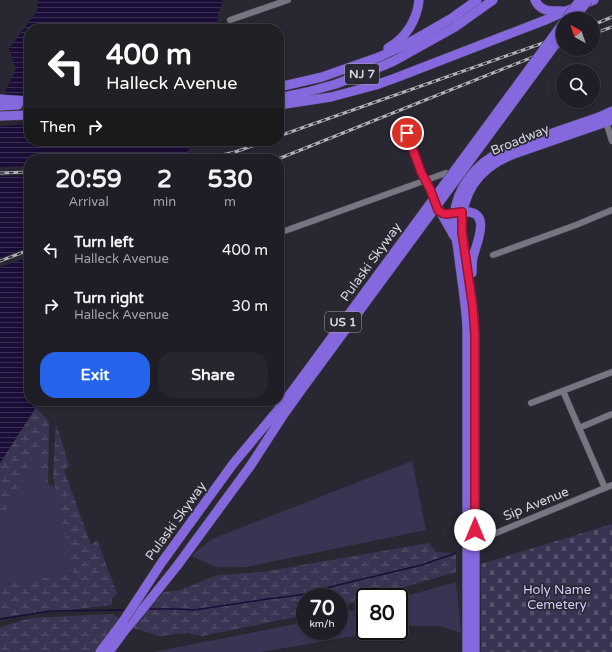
<!DOCTYPE html>
<style>
:root{--surface:#1f1d26;--page:#27262e;--text:#f1f3f6;--muted:#a1a2a7;--line:#3c3b43;--accent:#2563eb}
body{margin:0;font-family:"Varela Round",sans-serif;background:var(--page);color:var(--text);height:100vh;display:flex;flex-direction:column;font-size:15px;white-space:nowrap}
*{box-sizing:border-box;margin:0}
p{font-size:13px;color:var(--muted)}
.icon{flex:none;width:22px;height:22px;fill:none;stroke:currentColor;stroke-width:2;stroke-linecap:round;stroke-linejoin:round}
.map{position:relative;flex:1;overflow:hidden}
.drawer{position:absolute;left:24px;top:154px;width:260px;height:252px;display:flex;flex-direction:column;background:var(--surface);border-radius:16px;box-shadow:0 2px 6px #0003,0 0 0 1px var(--line)}
.drawer>*{flex:none}
.banner{position:absolute;left:24px;top:24px;width:260px;height:122px;border-radius:16px;box-shadow:0 2px 6px #0003,0 0 0 1px var(--line);background:#202124;color:#fff;overflow:hidden}
.needle{width:26px;rotate:320deg}
.fabs{position:absolute;left:556px;top:12px;display:grid;gap:8px}
.fabs a{display:grid;place-items:center;width:44px;height:44px;border-radius:50%;background:var(--surface);box-shadow:0 2px 6px #0003,0 0 0 1px var(--line);font-size:20px}
.speed{position:absolute;left:296px;top:588px;display:flex;gap:8px;font-size:20px;font-weight:700;text-align:center}
.speed>*{display:grid;place-content:center;width:52px;height:52px;border-radius:50%;background:var(--surface);box-shadow:0 2px 6px #0003,0 0 0 1px var(--line);line-height:1}
.speed small{font-size:10px;font-weight:400}
.speed .limit{border:2px solid #111;border-radius:6px;background:#fff;color:#111}
.pin{position:absolute;display:grid;place-items:center;width:34px;height:34px;color:#fff;margin:-17px;border:2px solid #fff;border-radius:50%;box-shadow:0 1px 4px #0007}
.me{position:absolute;width:44px;margin:-22px;rotate:0deg;stroke-linejoin:round;filter:drop-shadow(0 0 3px #0008)}
.turn{display:flex;align-items:center;gap:14px;height:84px;padding:0 16px;font-size:18px}
.turn .icon{width:52px;height:52px;stroke-width:2.5}
.turn b{display:block;font-size:28px;line-height:34px}
.then{display:flex;align-items:center;height:38px;padding:0 16px;background:#0003;gap:8px;font-size:15px}
.eta{display:flex;justify-content:space-evenly;align-items:center;height:68px;text-align:center}
.eta b{font-size:24px;font-weight:700;line-height:28px}
.button{display:flex;gap:8px;margin-top:auto;padding:8px 16px}
.button a{flex:1;height:46px;border-radius:16px;background:var(--accent);color:#fff;font-size:16px;font-weight:700;line-height:46px;text-align:center}
.button a+a{background:var(--page);color:var(--text)}
ul{padding:0;list-style:none}
li{display:flex;align-items:center;gap:12px;height:56px;padding:0 16px}
li div{flex:1}
li b{display:block;font-size:15px}
li em{font-style:normal}
.map>svg:first-child{display:block}
.grass{fill:#3a3453}
.wetland{fill:url(#wetland-marsh)}
.cemetery{fill:url(#cemetery-stones)}
.water{fill:url(#water-rules)}
.pier{fill:#292732}
.lines{fill:none;stroke-linecap:round;stroke-linejoin:round}
.stream{stroke:#1a0d37;stroke-width:1.5}
.minor-casing{stroke:#45434c;stroke-width:7}
.highway-casing{stroke:#45434c;stroke-width:10}
.minor{stroke:#777582;stroke-width:6}
.highway{stroke:#8668de;stroke-width:9}
.rail-casing{stroke:#b2b1b9;stroke-width:3}
.rail{stroke:#292732;stroke-width:1.5;stroke-dasharray:4.5;stroke-linecap:butt}
.highway-bridge-casing{stroke:#45434c;stroke-width:10;stroke-linecap:butt}
.highway-bridge{stroke:#8668de;stroke-width:9}
.route-casing{stroke:#92132f;stroke-width:10}
.route{stroke:#e11d48;stroke-width:7}
.labels{text-anchor:middle;dominant-baseline:central;stroke-width:3.5;stroke-linejoin:round;paint-order:stroke}
.shield{fill:#292732;stroke:#a3a2aa;stroke-width:1}
.shield-label{font-size:12px;font-weight:bold;fill:#d7d6dd}
.street-label{font-size:13px;fill:#d7d6dd;stroke:#292732}
.park-label{font-size:13px;fill:#d0c9f8;stroke:#292732}
</style>
<div class="map">
<svg width="612" height="652" viewBox="0 0 612 652">
<defs>
<pattern id="wetland-marsh" width="20" height="14" patternUnits="userSpaceOnUse"><rect width="20" height="14" fill="#3a3453"/><path d="M1 5h8M5 5V1M11 12h8M15 12V8" fill="none" stroke="#56516b"/></pattern>
<pattern id="cemetery-stones" width="16" height="16" patternUnits="userSpaceOnUse"><rect width="16" height="16" fill="#3a3453"/><path d="M2 7V4a2 2 0 0 1 4 0v3zM10 15v-3a2 2 0 0 1 4 0v3z" fill="#56516b"/></pattern>
<pattern id="water-rules" width="6" height="5" patternUnits="userSpaceOnUse"><rect width="6" height="5" fill="#1a0d37"/><path d="M0 2.5h6" fill="none" stroke="#3b3054"/></pattern>
</defs>
<rect width="100%" height="100%" fill="#292732"/>
<!-- grass -->
<g class="grass">
<polygon points="38,445 48,484 56,488 73,573 0,585 0,517 11,503"/>
<polygon points="412,461 426,530 246,567 216,567 191,556 212,539"/>
<polygon points="456,582 461,633 440,626 411,626 399,628 399,598"/>
<polygon points="365,607 365,631 383,631 261,652 153,652 245,634 305,622 305,631 339,631 339,614"/>
</g>
<!-- wetland -->
<g class="wetland">
<polygon points="36,407 49,422 48,484 40,469 38,446 11,503 0,517 0,463"/>
<polygon points="56,423 69,466 64,470 91,545 97,540 117,594 112,598 112,605 0,618 0,585 73,573 53,477"/>
<polygon points="429,543 436,552 456,553 456,572 371,597 365,597 365,599 339,607 339,597 305,597 305,615 202,636 187,633 159,636 133,628 148,609 164,592 180,590 218,575 262,572"/>
<polygon points="112,614 120,618 95,652 0,652 0,627 31,618"/>
</g>
<!-- cemetery -->
<polygon class="cemetery" points="612,524 612,652 481,652 481,564"/>
<!-- water -->
<polygon class="water" points="38,0 223,0 218,14 217,29 29,29 29,141 194,141 183,159 29,159 29,401 34,401 36,407 0,463 0,103 16,69 9,49 37,11"/>
<!-- pier -->
<g class="pier">
<polygon points="29,96 29,124 0,126 0,98"/>
<polygon points="29,166 29,175 0,176 0,167"/>
<polygon points="29,247 29,266 25,273 24,274 23,273 23,267 29,257 0,267 0,258"/>
</g>
<g class="lines">
<!-- stream -->
<g class="stream">
<polyline points="146,609 178,609 194,610 267,599 299,595 342,584 422,565 456,553"/>
<polyline points="0,619 51,611 127,610"/>
</g>
<!-- minor casing -->
<g class="minor-casing">
<g id="minor">
<polyline points="230,20 288,0"/>
<polyline points="606,122 612,141"/>
<polyline points="407,133 421,172 430,189 434,200"/>
<polyline points="279,233 446,173"/>
<polyline points="493,255 576,225 612,210"/>
<polyline points="563,391 605,488"/>
<polyline points="531,403 612,372"/>
<polyline points="579,428 612,414"/>
<polyline points="472,539 484,538 612,485"/>
</g>
</g>
<!-- highway casing -->
<g class="highway-casing">
<g id="highway">
<path d="M535,0C540,12 551,11 562,11"/>
<path d="M388,48C406,38 417,20 419,0"/>
<polyline points="279,87 322,77 379,57 405,45 433,29 452,18 477,0"/>
<polyline points="279,98 307,92 336,84 380,67 394,61 455,27 493,0"/>
<polyline points="0,99 29,101"/>
<polyline points="279,105 331,97 376,85 398,77 548,19 566,11 594,0"/>
<polyline points="0,106 18,105"/>
<polyline points="0,116 29,115"/>
<polyline points="497,152 599,117 612,111"/>
<polyline points="440,211 454,236"/>
<path d="M462,212C493,209 477,242 473,257C472,262 472,268 472,273"/>
<polyline points="100,652 124,620"/>
<polyline points="109,652 125,630 145,606"/>
<path d="M467,652V329C466,303 461,277 458,250C456,239 454,228 454,217C456,188 476,163 502,151"/>
<path d="M475,652V335L473,308L462,232C460,193 478,168 514,154L612,120"/>
</g>
</g>
<!-- minor -->
<use href="#minor" class="minor"/>
<!-- highway -->
<use href="#highway" class="highway"/>
<!-- rail casing -->
<g class="rail-casing">
<g id="rail">
<polyline points="593,25 612,17"/>
<polyline points="593,34 612,27"/>
<polyline points="279,136 563,36"/>
<polyline points="204,159 235,152 266,141"/>
<polyline points="278,159 563,45"/>
<polyline points="0,173 29,172"/>
<polyline points="0,261 29,250"/>
</g>
</g>
<!-- rail -->
<use href="#rail" class="rail"/>
<!-- highway-bridge casing -->
<g class="highway-bridge-casing">
<g id="highway-bridge">
<polyline points="566,19 580,0"/>
<polyline points="574,19 588,0"/>
<polyline points="145,606 177,566 251,465 282,417 302,389 563,34"/>
<polyline points="124,620 162,562 233,464 278,410 296,386 563,23"/>
</g>
</g>
<!-- highway-bridge -->
<use href="#highway-bridge" class="highway-bridge"/>
</g>
<g class="lines">
<!-- route casing -->
<g class="route-casing">
<polyline id="route" points="407,133 421,172 430,189 438,210 442,213 446,214 462,212 462,232 473,308 475,335 475,530"/>
</g>
<!-- route -->
<use href="#route" class="route"/>
</g>
<g class="labels">
<!-- shield labels -->
<g class="shield">
<rect x="345" y="64" width="34" height="20" rx="3"/>
<rect x="325" y="312" width="36" height="20" rx="3"/>
</g>
<g class="shield-label">
<text x="362" y="74">NJ 7</text>
<text x="343" y="322">US 1</text>
</g>
<!-- street labels -->
<g class="street-label">
<text transform="translate(520 140) rotate(-22)">Broadway</text>
<text transform="translate(371 262) rotate(-54)">Pulaski Skyway</text>
<text transform="translate(536 504) rotate(-22)">Sip Avenue</text>
<text transform="translate(176 521) rotate(-54)">Pulaski Skyway</text>
</g>
<!-- park labels -->
<g class="park-label">
<text x="557" y="590">Holy Name<tspan x="557" dy="15">Cemetery</tspan></text>
</g>
</g>
</svg>
<div class="fabs">
<a><svg class="needle" viewBox="-14 -14 28 28"><path d="M0-13l5 13h-10z" fill="#e53935"/><path d="M0 13l5-13h-10z" fill="#a1a2a7"/></svg></a>
<a><svg class="icon" aria-label="search" viewBox="0 0 24 24"><circle cx="10" cy="10" r="6"/><path d="M15 15l6 6"/></svg></a>
</div>
<div class="speed"><div>70<small>km/h</small></div><div class="limit">80</div></div>
<div class="pin" style="left:407px;top:133px;background:#d93025"><svg class="icon" aria-label="arrive" viewBox="0 0 24 24"><path d="M6 21V4h12l-3 4 3 4H6"/></svg></div>
<svg class="me" style="left:475px;top:530px" viewBox="-20 -20 40 40"><circle r="19" fill="#fff"/><path d="M0-13L10 11 0 6-10 11z" fill="#e11d48"/></svg>
<div class="banner">
<div class="turn"><svg class="icon" aria-label="left" viewBox="0 0 24 24"><path d="M17 20v-9H6M10 6l-5 5 5 5"/></svg><div><b>400 m</b>Halleck Avenue</div></div>
<div class="then">Then<svg class="icon" aria-label="right" viewBox="0 0 24 24"><path d="M7 20v-9h11M14 6l5 5-5 5"/></svg></div>
</div>
<section class="drawer">
<div class="eta">
<div><b>20:59</b><p>Arrival</p></div>
<div><b>2</b><p>min</p></div>
<div><b>530</b><p>m</p></div>
</div>
<ul>
<li><svg class="icon" aria-label="left" viewBox="0 0 24 24"><path d="M17 20v-9H6M10 6l-5 5 5 5"/></svg><div><b>Turn left</b><p>Halleck Avenue</p></div><em>400 m</em></li>
<li><svg class="icon" aria-label="right" viewBox="0 0 24 24"><path d="M7 20v-9h11M14 6l5 5-5 5"/></svg><div><b>Turn right</b><p>Halleck Avenue</p></div><em>30 m</em></li>
</ul>
<div class="button"><a>Exit</a><a>Share</a></div>
</section>
</div>
